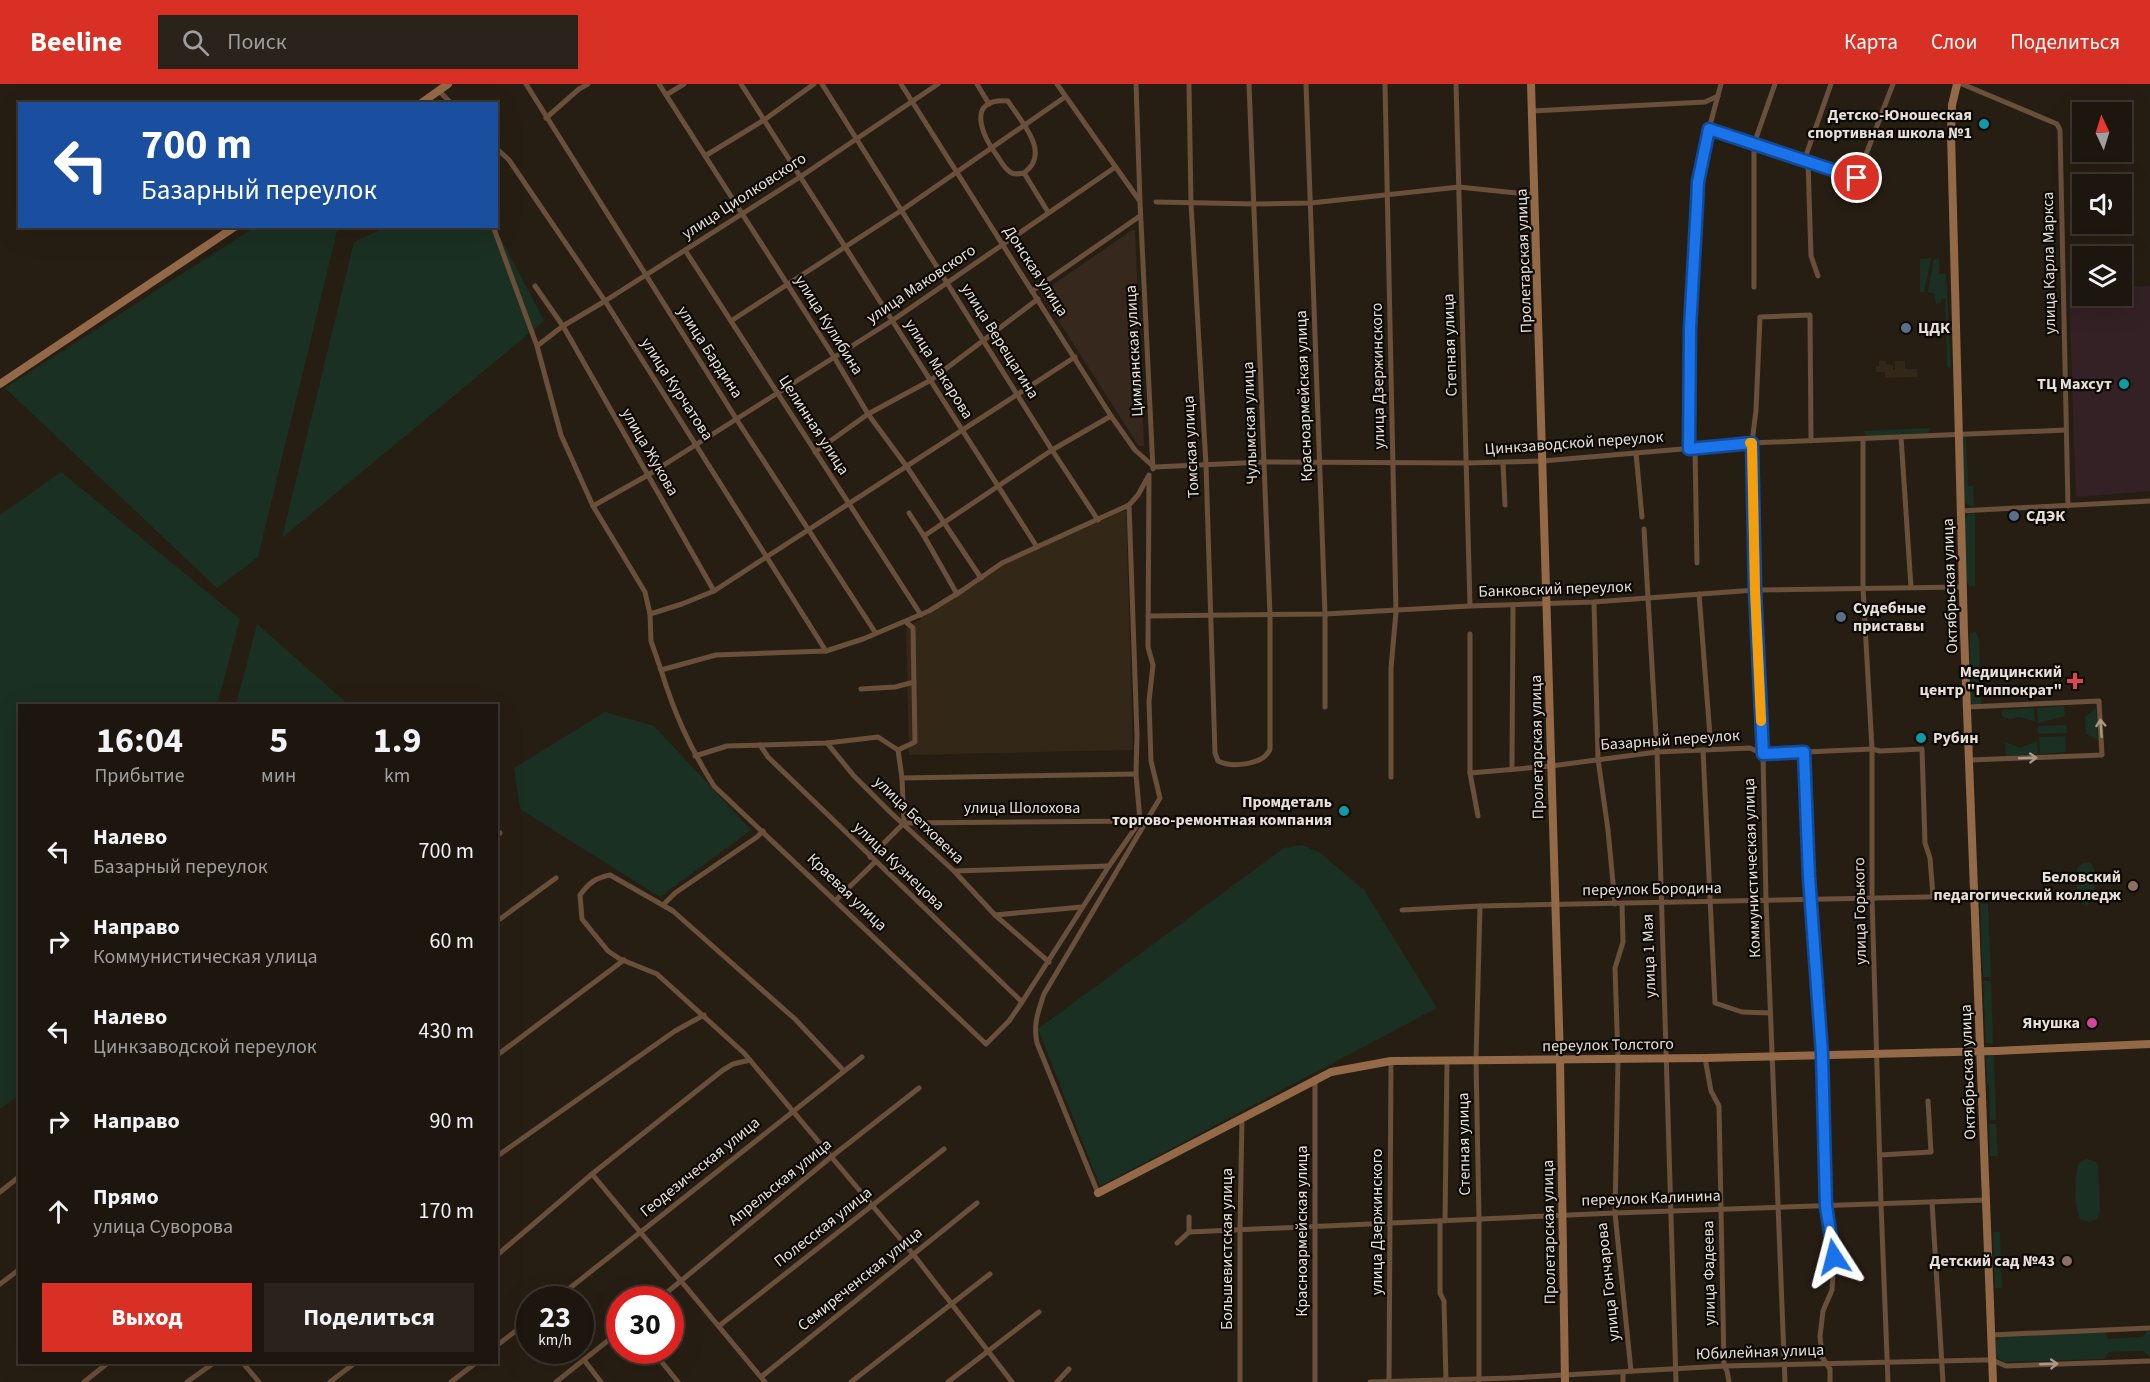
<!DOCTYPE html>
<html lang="ru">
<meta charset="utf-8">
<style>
:root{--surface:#1d160e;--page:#2a231c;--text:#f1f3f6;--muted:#a09f9e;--line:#3b352e;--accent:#d93025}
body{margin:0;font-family:"Source Sans 3",sans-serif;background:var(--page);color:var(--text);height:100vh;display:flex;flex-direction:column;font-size:22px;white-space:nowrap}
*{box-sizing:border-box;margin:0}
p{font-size:20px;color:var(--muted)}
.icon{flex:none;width:33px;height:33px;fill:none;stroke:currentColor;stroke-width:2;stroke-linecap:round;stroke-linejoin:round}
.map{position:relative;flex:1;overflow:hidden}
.side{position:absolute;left:18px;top:620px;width:480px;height:660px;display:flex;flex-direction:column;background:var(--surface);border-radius:0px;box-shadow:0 6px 24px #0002,0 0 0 2px var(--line)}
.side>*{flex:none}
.hud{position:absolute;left:18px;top:18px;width:480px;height:126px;border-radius:0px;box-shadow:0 6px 24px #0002,0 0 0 2px var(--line);background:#1a4fa0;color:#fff;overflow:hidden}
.needle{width:39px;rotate:356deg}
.buttons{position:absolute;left:2072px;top:18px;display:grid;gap:12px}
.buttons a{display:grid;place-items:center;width:60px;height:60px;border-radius:0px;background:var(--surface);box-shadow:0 6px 24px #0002,0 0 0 2px var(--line);font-size:30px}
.speed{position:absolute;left:516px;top:1202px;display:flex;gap:12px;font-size:30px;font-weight:700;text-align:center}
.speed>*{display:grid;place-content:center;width:78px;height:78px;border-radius:50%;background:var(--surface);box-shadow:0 6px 24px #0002,0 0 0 2px var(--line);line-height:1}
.speed small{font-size:15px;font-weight:400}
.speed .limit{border:9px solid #d22;background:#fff;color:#111}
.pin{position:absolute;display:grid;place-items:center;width:51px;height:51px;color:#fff;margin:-26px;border:3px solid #fff;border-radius:50%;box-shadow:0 2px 6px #0007}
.me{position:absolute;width:66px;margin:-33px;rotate:351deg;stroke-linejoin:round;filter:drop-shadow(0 0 4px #0008)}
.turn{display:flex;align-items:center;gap:21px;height:126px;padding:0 24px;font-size:27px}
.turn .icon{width:78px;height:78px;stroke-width:2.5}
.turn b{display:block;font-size:42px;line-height:51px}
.eta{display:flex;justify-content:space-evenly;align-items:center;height:102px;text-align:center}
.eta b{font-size:36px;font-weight:700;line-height:42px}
.button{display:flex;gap:12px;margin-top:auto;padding:12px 24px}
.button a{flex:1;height:69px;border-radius:0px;background:var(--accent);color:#fff;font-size:24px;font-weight:700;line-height:69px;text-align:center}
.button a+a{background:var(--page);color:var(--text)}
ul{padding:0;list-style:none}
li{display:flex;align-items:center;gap:18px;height:90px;padding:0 24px}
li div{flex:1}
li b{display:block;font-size:22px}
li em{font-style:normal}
header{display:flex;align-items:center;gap:36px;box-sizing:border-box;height:84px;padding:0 30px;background:var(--accent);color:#fff}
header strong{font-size:28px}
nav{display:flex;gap:33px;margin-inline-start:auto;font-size:21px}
.search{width:420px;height:54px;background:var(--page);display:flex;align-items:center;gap:15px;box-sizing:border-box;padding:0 21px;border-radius:0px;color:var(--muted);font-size:22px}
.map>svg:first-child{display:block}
.commercial{fill:#342125}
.built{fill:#332717}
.education{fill:#36281c}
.green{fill:#1a3022}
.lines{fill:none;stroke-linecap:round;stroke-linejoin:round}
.street{stroke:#6a4f3b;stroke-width:5}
.secondary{stroke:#946948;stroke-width:8}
.oneway{stroke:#a8988a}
.route-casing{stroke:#114b97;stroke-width:15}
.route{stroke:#1a73e8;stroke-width:10}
.slow{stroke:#f59e0b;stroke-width:10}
.culture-dot{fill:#0f9aa8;stroke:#0d0905;stroke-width:2}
.service-dot{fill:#5c6f8a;stroke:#0d0905;stroke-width:2}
.health-dot{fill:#e0444e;stroke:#0d0905;stroke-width:2}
.education-dot{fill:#8d6e63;stroke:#0d0905;stroke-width:2}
.hotel-dot{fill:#d1479c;stroke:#0d0905;stroke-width:2}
.labels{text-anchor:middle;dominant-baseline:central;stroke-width:4.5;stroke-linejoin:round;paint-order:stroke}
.poi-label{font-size:16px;font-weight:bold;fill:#e6e0d9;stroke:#0d0905;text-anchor:end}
.street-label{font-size:16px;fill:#e6e0d9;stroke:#0d0905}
</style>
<header>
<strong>Beeline</strong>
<div class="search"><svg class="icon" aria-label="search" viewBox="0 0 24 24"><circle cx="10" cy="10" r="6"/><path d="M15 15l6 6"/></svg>Поиск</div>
<nav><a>Карта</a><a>Слои</a><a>Поделиться</a></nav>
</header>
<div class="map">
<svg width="2150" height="1298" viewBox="0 0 2150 1298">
<rect width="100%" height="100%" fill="#271e13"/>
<!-- commercial -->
<polygon class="commercial" points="2150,202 2150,407 2076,413 2069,204 2082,203 2082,212 2121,212 2121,203"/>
<!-- built -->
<g class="built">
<polygon points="1879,277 1886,277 1886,281 1893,281 1893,286 1895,285 1895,277 1905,277 1905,285 1917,285 1918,293 1885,294 1885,288 1876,288 1876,282 1879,282"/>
<polygon points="1126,426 1133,666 909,671 906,544 975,501 1002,480"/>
</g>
<!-- education -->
<polygon class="education" points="1132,146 1135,147 1144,362 1140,362 1138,361 1041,209"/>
<!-- green -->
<g class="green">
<polygon points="255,143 338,143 258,473 217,504 5,304"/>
<polygon points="386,143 495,143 544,237 282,454 354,158"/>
<polygon points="1931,174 1924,208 1920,208 1920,175"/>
<polygon points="1939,174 1939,190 1946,190 1951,284 1947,283 1945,214 1941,215 1941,219 1936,220 1934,209 1928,208 1934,175"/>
<polygon points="1930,344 1928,349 1867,352 1865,350 1864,347"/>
<polygon points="1962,351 1966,351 1968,402 1973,402 1974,423 1968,421 1964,418"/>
<polygon points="61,388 240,535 217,621 20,621 20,1010 0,1025 0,431"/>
<polygon points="1975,429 1975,502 1970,502 1966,497 1965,434 1969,430"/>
<polygon points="257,540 349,621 236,621"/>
<polygon points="1976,548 1979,556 1981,621 1973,620 1971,618 1970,549"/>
<polygon points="2064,622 2065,632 2038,639 2037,624"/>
<polygon points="2034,624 2035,637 2019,633 2010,635 2002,632 2002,626"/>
<polygon points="2096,624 2098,656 2086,650 2085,633"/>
<polygon points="605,628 654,642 751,746 660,813 520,725 514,684"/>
<polygon points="2066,641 2067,649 2038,650 2038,642"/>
<polygon points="2065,652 2066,668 2040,670 2039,653"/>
<polygon points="2037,657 2038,670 2006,672 2005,658 2020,664"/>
<polygon points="1302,761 1319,768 1364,806 1437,924 1100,1102 1038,945 1284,764"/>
<polygon points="2085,778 2092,780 2095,787 2095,815 2087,821 2080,818 2077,812 2077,784"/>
<polygon points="1980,820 1988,820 1991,893 1983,893"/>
<polygon points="1983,897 1991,897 1993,960 1986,959"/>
<polygon points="1989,971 1994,971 1996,1036 1990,1036 1989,1002 1987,999 1986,976"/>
<polygon points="1989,1040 1996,1040 1998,1072 1990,1072"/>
<path d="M2087,1075L2096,1078L2098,1082L2100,1127L2097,1135L2089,1138L2080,1135C2074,1125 2074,1089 2079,1079Z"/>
<polygon points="1993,1148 2000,1148 2002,1204 1995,1204"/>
<polygon points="2147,1247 2150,1247 2150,1273 2143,1267 2109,1268 2104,1275 2004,1278 1996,1272 1995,1258 2002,1252 2105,1248 2108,1255 2143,1253"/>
</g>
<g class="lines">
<!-- street -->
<g class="street">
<polyline points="526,0 737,336 875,548"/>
<polyline points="659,0 834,273 868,330 907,383 981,494"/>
<polyline points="741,0 1037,463"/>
<polyline points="822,0 1052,366 1098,436"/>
<polyline points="901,0 1111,332 1135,366 1154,383 1265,378 1467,379 1543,377 1752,359 2066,346"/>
<polyline points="977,0 989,20"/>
<polyline points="1057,0 1139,116"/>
<polyline points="1136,0 1140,118 1153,385"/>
<path d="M1189,0L1191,119L1206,381L1215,669L1218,677C1232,684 1264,681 1270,665V531L1249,0"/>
<polyline points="1306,0 1325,530 1325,623"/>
<polyline points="1385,0 1396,528 1391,584 1391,693"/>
<polyline points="1456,0 1470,522"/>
<polyline points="1962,0 2057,40 2060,46 2068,422"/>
<polyline points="439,7 452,20"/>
<polyline points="666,11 684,0"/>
<polyline points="1532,27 1705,18 1718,12"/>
<polyline points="546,34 579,5 588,0"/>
<polyline points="1709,45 1857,94 1893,0"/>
<polyline points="496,64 509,76 605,217 826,567"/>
<polyline points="705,72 764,36 814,0"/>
<polyline points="1804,77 1831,0"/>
<polyline points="1808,78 1811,172 1818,192"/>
<path d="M1024,89C1019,90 1014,91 1010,88C1005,85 1001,78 998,73C983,53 964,14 1008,17C1021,38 1052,69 1024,89L1048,128"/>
<polyline points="1156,118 1255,120 1311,119 1459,103 1535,111"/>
<polyline points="493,142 537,262"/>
<polyline points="685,166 921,531"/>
<polyline points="535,202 563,242 714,507"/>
<polyline points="1754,203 1754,60 1775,0"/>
<polyline points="1032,207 1140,132"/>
<polyline points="731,237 902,126 1065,13"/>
<polyline points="1901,353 1911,503"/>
<polyline points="1863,355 1863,504 1872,665 1872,814 1881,1120 1888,1298"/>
<polyline points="1695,364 1697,479"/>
<polyline points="1689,365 1690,244 1698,98 1709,45 1721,0"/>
<polyline points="815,368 868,330 931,296 1038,215"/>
<polyline points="1636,369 1642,433"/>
<polyline points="1503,379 1505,421"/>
<path d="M1129,421L1137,651L1136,690L1140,737L1109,782L1022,918L1009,937L986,960L714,702C689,662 675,631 661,586L716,571L826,567L863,555L929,527L963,506L1002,479L1129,421L1138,411L1149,391"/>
<polyline points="593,422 561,351 537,262 563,242 605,217 800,93 938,0"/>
<polyline points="1960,427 2150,417"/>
<polyline points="909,429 924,452"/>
<polyline points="1644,445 1657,668 1676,1298"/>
<polyline points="957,510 924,452 1052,366 1111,332"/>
<polyline points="1699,510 1711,665"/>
<polyline points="1594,518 1598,675 1608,746 1615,820"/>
<polyline points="650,530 645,508 593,422 648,391 893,236 1114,84"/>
<polyline points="1148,532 1325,530 1470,522 1594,518 1755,506 1963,503"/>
<polyline points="1470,550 1470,689 1478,732"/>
<polyline points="661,586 651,557 650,530 682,520 714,507 1075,273"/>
<polyline points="861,605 895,603 914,598"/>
<polyline points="1968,623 2099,617 2102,671 1970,676"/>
<polyline points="827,659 854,692 890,728 954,787 995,831 1049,878"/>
<polyline points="760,661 768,673 1022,918"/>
<polyline points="898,666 915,658 913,544 906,538"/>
<polyline points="1703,666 1715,919 1742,928 1770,929"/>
<polyline points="1804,668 1809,793 1822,970 1826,1122 1834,1173 1832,1206 1823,1227 1820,1252 1822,1273 1830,1285 1830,1298"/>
<polyline points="695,672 727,662 827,659 878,653 898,666 902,694 904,739 870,773"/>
<polyline points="1512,685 1513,521"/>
<polyline points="1470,689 1551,682 1657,668 1750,664 1763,670 1872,665 1880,667 1922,665 1925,759 1930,774 1933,812"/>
<polyline points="902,694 1136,690"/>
<polyline points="904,739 1140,737"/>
<polyline points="496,752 500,749"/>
<polyline points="954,787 1109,782"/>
<polyline points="836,816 875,778"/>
<polyline points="1622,820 1623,858 1615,884 1618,975 1615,1129 1631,1287"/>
<polyline points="663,821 675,809 757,753 763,747"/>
<polyline points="1402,826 1480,822 1975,812"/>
<polyline points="995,831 1082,823"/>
<polyline points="496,838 556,794"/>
<polyline points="496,972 624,876"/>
<polyline points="1705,974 1711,1007 1719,1022 1724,1282 1727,1287 1729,1298"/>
<path d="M844,987L795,935L673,827L610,791C595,794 589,799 580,811L582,835L608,867L620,875L657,890L744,969L913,1170L1012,1298"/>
<polyline points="1880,1071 1931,1068 1928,1017"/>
<polyline points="496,1073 675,947 704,931"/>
<polyline points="592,1090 765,1298"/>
<polyline points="0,1108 20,1092"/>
<path d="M1098,1109L1037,959C1033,940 1038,928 1044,910L1160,714L1151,677L1149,617L1153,581L1148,563L1149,393"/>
<polyline points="1932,1118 1943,1298"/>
<polyline points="1189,1133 1189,1148 1615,1129 1986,1116"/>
<polyline points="1440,1137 1440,1209 1444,1217 1446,1297"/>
<polyline points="1445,1137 1447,977"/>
<polyline points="1177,1159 1189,1148"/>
<polyline points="496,1172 592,1090 723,986 733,980 750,976"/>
<polyline points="0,1200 20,1185"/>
<polyline points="556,1215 862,973"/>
<polyline points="659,1215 831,1073 919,1004"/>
<polyline points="719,1242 944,1065"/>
<polyline points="1991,1251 2150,1244"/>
<polyline points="496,1262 530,1236"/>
<polyline points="652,1266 678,1298"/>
<polyline points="584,1276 601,1298"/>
<polyline points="242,1278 259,1298"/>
<polyline points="761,1293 977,1119"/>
<polyline points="84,1298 109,1278"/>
<polyline points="187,1298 215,1278"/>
<polyline points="330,1298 356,1278"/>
<polyline points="451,1298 477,1278"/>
<polyline points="556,1298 620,1247"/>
<polyline points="851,1298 990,1190"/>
<polyline points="948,1298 1039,1228"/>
<polyline points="1057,1298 1069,1285"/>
<polyline points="1240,1298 1240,1145 1242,1033"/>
<polyline points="1315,1298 1315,996"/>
<polyline points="1370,1298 1511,1294 1724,1282 1984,1276 1992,1276 2006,1282 2150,1277"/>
<polyline points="1389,1298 1391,977"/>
<polyline points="1479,1298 1479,1135 1476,976 1480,822"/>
<polyline points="1623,1298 1623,1288"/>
<polyline points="1785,1298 1766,816 1763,670 1755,506 1752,359 1756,326 1760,233 1810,231 1811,357"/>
</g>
<!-- secondary -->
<g class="secondary">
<polyline points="1531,0 1560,975 1565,1298"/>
<polyline points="1957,0 1952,21 1951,50 1964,548 1993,1298"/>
<polyline points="420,20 448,0"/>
<polyline points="0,300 236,142"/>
<polyline points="1098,1109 1331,988 1391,977 1705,974 1995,967 2150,960"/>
</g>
</g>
<!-- one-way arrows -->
<defs><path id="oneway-shaft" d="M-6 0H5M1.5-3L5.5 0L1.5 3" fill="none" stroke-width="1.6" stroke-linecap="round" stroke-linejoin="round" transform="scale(1.5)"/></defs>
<g class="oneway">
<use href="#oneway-shaft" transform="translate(2101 644) rotate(-94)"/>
<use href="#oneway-shaft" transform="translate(2028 674) rotate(-2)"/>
<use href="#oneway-shaft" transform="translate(2049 1280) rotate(-2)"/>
</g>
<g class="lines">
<!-- route casing -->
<g class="route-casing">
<polyline id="route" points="1834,1173 1826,1122 1822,970 1809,793 1804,668 1763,670 1755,506 1752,359 1689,365 1690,244 1697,120 1698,98 1709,45 1857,94"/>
</g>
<!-- route -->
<use href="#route" class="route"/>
<!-- slow -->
<polyline class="slow" points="1750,359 1752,359 1755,506 1761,637"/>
</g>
<!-- markers -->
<g class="culture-dot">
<circle cx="1984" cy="40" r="6"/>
<circle cx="2124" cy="300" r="6"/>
<circle cx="1921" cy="654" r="6"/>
<circle cx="1344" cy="727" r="6"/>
</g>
<g class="service-dot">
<circle cx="1906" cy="244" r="6"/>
<circle cx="2014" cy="432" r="6"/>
<circle cx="1841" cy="533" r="6"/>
</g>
<path class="health-dot" d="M2072 588h6v6h6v6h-6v6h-6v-6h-6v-6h6z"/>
<g class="education-dot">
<circle cx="2133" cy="802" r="6"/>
<circle cx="2067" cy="1177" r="6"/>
</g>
<circle class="hotel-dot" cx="2092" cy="939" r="6"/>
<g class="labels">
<!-- poi labels -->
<g class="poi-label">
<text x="1972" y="31">Детско-Юношеская<tspan x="1972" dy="18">спортивная школа №1</tspan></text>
<text x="1918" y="244" text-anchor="start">ЦДК</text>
<text x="2112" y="300">ТЦ Махсут</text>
<text x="2026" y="432" text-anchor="start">СДЭК</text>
<text x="1853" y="524" text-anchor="start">Судебные<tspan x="1853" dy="18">приставы</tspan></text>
<text x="2062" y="588">Медицинский<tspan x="2062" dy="18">центр "Гиппократ"</tspan></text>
<text x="1933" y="654" text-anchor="start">Рубин</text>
<text x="1332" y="718">Промдеталь<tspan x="1332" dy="18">торгово-ремонтная компания</tspan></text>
<text x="2121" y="793">Беловский<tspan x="2121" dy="18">педагогический колледж</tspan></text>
<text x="2080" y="939">Янушка</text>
<text x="2055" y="1177">Детский сад №43</text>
</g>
<!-- street labels -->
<g class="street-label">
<text transform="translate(744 112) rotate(-33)">улица Циолковского</text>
<text transform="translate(1524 177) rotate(-92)">Пролетарская улица</text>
<text transform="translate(2049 179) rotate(-91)">улица Карла Маркса</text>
<text transform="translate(1036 187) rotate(57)">Донская улица</text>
<text transform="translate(921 200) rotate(-34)">улица Маковского</text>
<text transform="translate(829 241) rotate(58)">улица Кулибина</text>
<text transform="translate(1000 257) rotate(58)">улица Верещагина</text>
<text transform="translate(1450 261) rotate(-92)">Степная улица</text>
<text transform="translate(1134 267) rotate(-93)">Цимлянская улица</text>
<text transform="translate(710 268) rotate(57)">улица Бардина</text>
<text transform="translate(939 285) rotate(58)">улица Макарова</text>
<text transform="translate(1378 292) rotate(-91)">улица Дзержинского</text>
<text transform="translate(677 305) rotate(57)">улица Курчатова</text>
<text transform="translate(1304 312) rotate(-92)">Красноармейская улица</text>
<text transform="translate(1250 339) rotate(-92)">Чулымская улица</text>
<text transform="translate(814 341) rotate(57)">Целинная улица</text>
<text transform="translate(1574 359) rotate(-4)">Цинкзаводской переулок</text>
<text transform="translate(1191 363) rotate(-93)">Томская улица</text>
<text transform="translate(650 368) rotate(60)">улица Жукова</text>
<text transform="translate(1950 502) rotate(-92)">Октябрьская улица</text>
<text transform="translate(1555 505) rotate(-2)">Банковский переулок</text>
<text transform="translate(1670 656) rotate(-4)">Базарный переулок</text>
<text transform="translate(1537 663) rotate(-91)">Пролетарская улица</text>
<text x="1022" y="724">улица Шолохова</text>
<text transform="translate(919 736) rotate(44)">улица Бетховена</text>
<text transform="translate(899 782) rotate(44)">улица Кузнецова</text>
<text transform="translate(1752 784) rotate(-92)">Коммунистическая улица</text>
<text transform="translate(1652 805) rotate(-1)">переулок Бородина</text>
<text transform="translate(847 808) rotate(44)">Краевая улица</text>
<text transform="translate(1860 827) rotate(-91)">улица Горького</text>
<text transform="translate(1649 872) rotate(-92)">улица 1 Мая</text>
<text transform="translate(1608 961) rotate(-1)">переулок Толстого</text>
<text transform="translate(1968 988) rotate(-92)">Октябрьская улица</text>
<text transform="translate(1464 1060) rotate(-91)">Степная улица</text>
<text transform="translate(700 1083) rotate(-39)">Геодезическая улица</text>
<text transform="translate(780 1098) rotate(-39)">Апрельская улица</text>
<text transform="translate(1651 1114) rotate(-2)">переулок Калинина</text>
<text transform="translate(1377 1138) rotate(-90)">улица Дзержинского</text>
<text transform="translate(823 1143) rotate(-38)">Полесская улица</text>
<text transform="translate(1302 1147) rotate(-90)">Красноармейская улица</text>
<text transform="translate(1549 1148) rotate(-91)">Пролетарская улица</text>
<text transform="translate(1227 1165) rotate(-90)">Большевистская улица</text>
<text transform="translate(1709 1189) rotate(-91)">улица Фадеева</text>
<text transform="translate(860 1195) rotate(-39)">Семиреченская улица</text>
<text transform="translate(1608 1198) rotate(-96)">улица Гончарова</text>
<text transform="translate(1760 1268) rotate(-2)">Юбилейная улица</text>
</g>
</g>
</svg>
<div class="buttons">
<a><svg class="needle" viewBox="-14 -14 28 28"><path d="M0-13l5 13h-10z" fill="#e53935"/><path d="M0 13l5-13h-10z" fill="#a09f9e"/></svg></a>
<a><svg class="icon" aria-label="sound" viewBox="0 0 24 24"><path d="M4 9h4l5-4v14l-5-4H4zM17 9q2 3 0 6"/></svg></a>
<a><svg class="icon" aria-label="layers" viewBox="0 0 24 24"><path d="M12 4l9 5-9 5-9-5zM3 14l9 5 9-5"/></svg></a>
</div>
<div class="speed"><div>23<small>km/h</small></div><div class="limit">30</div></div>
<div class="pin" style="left:1857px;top:94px;background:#d93025"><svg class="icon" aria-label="arrive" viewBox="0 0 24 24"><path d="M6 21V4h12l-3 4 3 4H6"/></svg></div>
<svg class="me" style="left:1834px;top:1173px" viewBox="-20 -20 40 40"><path d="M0-17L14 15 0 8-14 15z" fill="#1a73e8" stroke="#fff" stroke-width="4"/></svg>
<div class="hud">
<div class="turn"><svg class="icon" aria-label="left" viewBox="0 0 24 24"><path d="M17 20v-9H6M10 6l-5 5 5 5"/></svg><div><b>700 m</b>Базарный переулок</div></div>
</div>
<section class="side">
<div class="eta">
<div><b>16:04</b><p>Прибытие</p></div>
<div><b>5</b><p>мин</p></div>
<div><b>1.9</b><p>km</p></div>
</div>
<ul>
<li><svg class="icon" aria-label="left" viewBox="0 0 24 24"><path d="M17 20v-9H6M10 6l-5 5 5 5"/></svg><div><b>Налево</b><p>Базарный переулок</p></div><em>700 m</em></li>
<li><svg class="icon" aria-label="right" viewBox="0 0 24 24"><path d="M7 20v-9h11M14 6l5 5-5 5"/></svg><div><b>Направо</b><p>Коммунистическая улица</p></div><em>60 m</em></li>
<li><svg class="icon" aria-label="left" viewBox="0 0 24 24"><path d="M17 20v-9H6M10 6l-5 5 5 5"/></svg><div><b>Налево</b><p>Цинкзаводской переулок</p></div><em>430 m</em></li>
<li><svg class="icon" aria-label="right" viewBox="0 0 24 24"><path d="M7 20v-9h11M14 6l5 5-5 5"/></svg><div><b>Направо</b></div><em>90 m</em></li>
<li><svg class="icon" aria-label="ahead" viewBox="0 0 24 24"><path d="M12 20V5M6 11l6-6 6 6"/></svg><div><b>Прямо</b><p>улица Суворова</p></div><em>170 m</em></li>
</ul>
<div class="button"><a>Выход</a><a>Поделиться</a></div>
</section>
</div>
